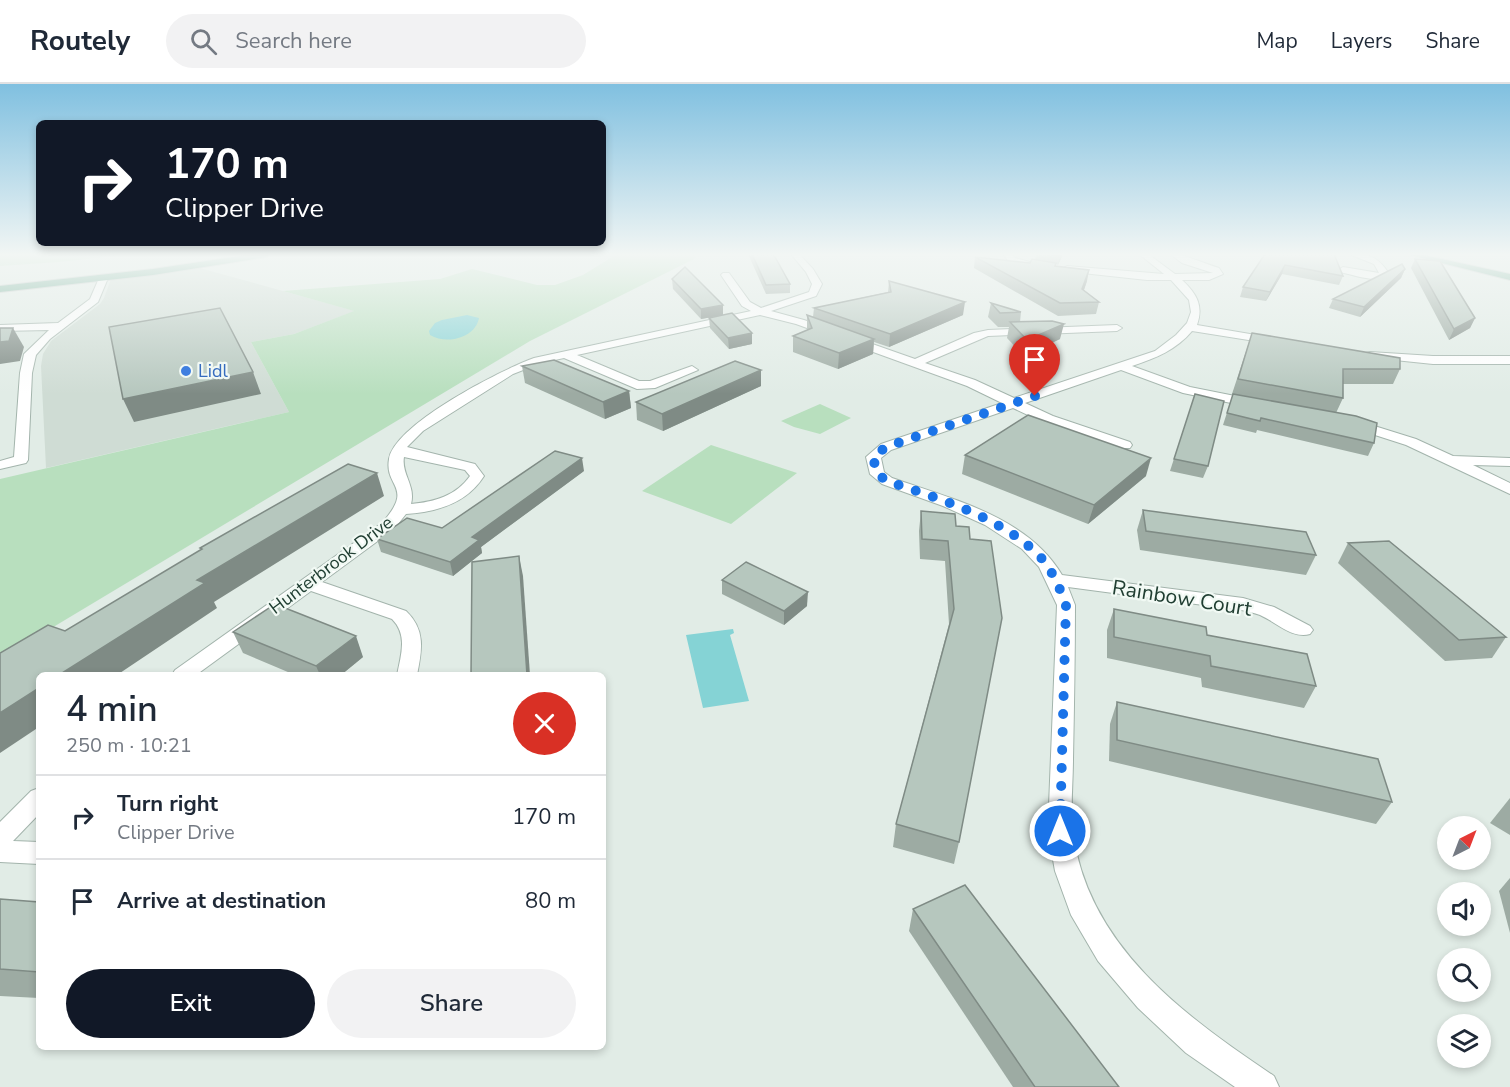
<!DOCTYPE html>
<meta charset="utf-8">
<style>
:root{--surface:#fff;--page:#f2f2f3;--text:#1f2937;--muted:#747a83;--line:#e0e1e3;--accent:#111827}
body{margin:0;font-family:"Nunito Sans",sans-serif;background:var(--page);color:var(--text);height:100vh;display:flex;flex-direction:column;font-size:22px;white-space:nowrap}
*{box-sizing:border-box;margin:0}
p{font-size:20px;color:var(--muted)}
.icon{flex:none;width:33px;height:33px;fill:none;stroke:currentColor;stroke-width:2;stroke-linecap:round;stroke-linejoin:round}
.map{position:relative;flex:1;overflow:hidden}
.details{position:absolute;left:36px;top:588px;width:570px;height:378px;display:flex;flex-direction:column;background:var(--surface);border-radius:9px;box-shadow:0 3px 9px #0003}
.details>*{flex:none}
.top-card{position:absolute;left:36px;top:36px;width:570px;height:126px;border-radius:9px;box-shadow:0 3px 9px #0003;background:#111827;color:#fff;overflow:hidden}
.needle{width:39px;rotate:42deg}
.buttons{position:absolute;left:1437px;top:732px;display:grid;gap:12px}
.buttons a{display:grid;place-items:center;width:54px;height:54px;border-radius:50%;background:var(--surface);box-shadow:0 3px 9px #0003;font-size:30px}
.pin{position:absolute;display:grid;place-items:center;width:51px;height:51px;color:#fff;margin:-62px -26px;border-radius:50% 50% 50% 0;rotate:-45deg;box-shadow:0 0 6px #0007}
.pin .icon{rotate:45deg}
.me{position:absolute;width:66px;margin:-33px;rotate:0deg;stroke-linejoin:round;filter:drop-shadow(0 0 4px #0008)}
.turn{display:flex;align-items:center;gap:21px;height:126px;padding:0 30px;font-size:27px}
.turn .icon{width:78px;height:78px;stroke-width:2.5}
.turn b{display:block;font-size:42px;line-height:51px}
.round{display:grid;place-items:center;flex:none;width:63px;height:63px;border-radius:32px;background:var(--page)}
.summary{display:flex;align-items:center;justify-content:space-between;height:102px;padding:0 30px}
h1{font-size:36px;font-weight:600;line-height:45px}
.button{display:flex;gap:12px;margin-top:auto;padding:12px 30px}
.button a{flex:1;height:69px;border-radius:36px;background:var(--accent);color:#fff;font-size:24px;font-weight:600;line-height:69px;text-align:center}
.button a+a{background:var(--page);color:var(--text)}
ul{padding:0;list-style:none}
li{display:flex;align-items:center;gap:18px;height:84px;padding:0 30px;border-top:2px solid var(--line)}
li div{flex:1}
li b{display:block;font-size:22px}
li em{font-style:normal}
header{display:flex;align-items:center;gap:36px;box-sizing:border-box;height:84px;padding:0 30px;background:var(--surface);border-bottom:2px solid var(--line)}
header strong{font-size:28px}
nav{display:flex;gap:33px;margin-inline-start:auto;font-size:21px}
.search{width:420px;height:54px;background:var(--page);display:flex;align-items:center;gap:15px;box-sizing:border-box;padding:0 21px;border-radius:33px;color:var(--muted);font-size:22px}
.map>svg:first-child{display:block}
.built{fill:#cfdcd4}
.green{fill:#b8dfbe}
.water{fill:#85d3d5}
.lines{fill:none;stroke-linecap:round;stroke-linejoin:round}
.minor-casing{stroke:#a3b4ac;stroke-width:2}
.primary-casing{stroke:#c1c9c6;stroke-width:2}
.minor{fill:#fff;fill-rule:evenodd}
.primary{fill:#62a58b;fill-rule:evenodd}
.wall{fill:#9daba3}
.shaded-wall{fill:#7f8b85}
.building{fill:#b6c7be;stroke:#7f8b85;stroke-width:1.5}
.route{stroke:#1a73e8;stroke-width:10;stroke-dasharray:0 18}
.shop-dot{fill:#3f7fe0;stroke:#f1f9f4;stroke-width:2}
.labels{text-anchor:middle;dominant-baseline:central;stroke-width:4.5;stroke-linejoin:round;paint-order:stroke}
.far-shop-label{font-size:18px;fill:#366cbe;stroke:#f1f9f4;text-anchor:start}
.far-street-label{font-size:18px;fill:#203e32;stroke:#f1f9f4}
.street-label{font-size:21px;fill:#203e32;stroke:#f1f9f4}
</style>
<header>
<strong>Routely</strong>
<div class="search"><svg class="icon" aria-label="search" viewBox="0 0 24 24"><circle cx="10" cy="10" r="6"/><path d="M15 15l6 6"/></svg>Search here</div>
<nav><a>Map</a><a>Layers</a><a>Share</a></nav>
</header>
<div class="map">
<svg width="1510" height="1003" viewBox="0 0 1510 1003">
<rect width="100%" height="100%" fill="#e1ece6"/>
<!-- built -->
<polygon class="built" points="196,183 355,227 294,250 251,258 289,328 46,384 41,282 43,270 51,257 100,220 104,214 111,195"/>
<!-- green -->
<g class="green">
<polygon points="0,170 131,170 59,178 0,182"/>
<polygon points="617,170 698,170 694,175 530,257 0,575 0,395 289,328 251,258 294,250 354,227 283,207 440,195 472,185 537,201 555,201 583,191"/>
<polygon points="820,320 851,334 820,350 794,343 781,337"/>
<polygon points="711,361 797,389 731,440 642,407"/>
</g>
<!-- water -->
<g class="water">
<path d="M467,231L479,234C475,254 447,261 430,251L429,247L435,239L442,236Z"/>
<polygon points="733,545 734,549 730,551 749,617 703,624 686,551"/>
</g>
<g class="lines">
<!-- minor casing -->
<g class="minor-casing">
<g id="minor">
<path d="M791,170H799L813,185L822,200L816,212L771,227L804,236L915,275L974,249L988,246L1117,241L1122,244L1117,247L988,252L925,279L975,296L1014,314L1155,267L1176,251L1187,239L1191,228L1189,216L1171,196H1147L1064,187L1062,185L1067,182L1164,190L1139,170H1148L1175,190L1213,189L1182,179L1170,170C1181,169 1206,180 1219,184L1223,190L1209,196H1182C1196,209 1204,221 1197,241L1274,254L1280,257L1274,260L1192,247C1176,266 1156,274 1132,282L1190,303L1260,317L1261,320L1260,323L1255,324L1183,309L1121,286L1025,319L1053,332L1130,358L1132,361L1130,364H1120L1043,338L1013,324L891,366L881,374L884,388L892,394C952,415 1028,433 1062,491L1243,514L1274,523L1310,542L1313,546L1310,550C1292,555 1276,538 1260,531C1254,529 1248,527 1241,526L1068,503L1075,521C1075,572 1074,624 1073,675C1073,699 1070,725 1073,748C1087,862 1186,933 1274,992L1279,1003H1235L1186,969L1138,924L1098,877L1071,831L1055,787L1048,747L1057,521L1039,483L1022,465L985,441L943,422L882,400L870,390L866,373L881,360L1002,319L967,302L796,240L760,231L577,271L639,297H650L692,282L698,286L655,304L637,305L564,274L541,279L513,290L423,347L407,363L475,380L484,392C467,419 438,428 406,430L394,445L322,498L406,527C426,546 422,566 417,591H397C401,571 408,551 392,535L311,507L196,591H172L175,586L382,439C415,402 384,404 389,375C395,340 501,286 534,274L751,227L742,222L721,191L723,189H729L750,218L761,224L809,208L812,200L806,188ZM404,373L465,386L470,392C456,412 434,418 411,420C416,402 401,390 404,373Z"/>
<polygon points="1003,170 1011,170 1015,174 1044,182 1039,185 1009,178"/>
<path d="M1349,170C1369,168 1379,174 1390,191C1376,200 1355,191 1340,188L1338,186L1343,183L1379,189L1374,180Z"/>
<polygon points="100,192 108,194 98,218 50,255 36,271 32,289 28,376 26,379 0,385 0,377 14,373 20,289 24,270 49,246 0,247 0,241 58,239 90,215"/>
<polygon points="1370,268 1433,272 1510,272 1510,280 1433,280 1366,273 1366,269"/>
<polygon points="1352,335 1416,355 1453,372 1510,374 1510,382 1473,381 1510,399 1510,410 1406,361 1347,342 1345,339"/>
<polygon points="39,704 39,730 13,757 39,758 39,780 0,778 0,738 31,707"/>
</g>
</g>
<!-- primary casing -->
<g class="primary-casing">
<g id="primary">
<polygon points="253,170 271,170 267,173 153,191 0,208 0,202 153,185"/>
<polygon points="1406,170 1419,170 1510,190 1510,196"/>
</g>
</g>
<!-- minor -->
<use href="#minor" class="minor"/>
<!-- primary -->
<use href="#primary" class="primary"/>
</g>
<!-- wall -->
<g class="wall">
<polygon points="748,170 772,170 790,200 790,209 766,210"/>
<polygon points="1036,170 1063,170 1058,181 1056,180 1056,182 1087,197 1084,206 1099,218 1096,230 1058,232 974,184 975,173 1030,179 1035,176"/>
<polygon points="1265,170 1343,192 1339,201 1282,190 1266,217 1240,213 1243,203"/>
<polygon points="1415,175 1475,234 1470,244 1449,256 1411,184"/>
<polygon points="1405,185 1401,194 1360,233 1329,224 1333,215"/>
<polygon points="672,195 723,231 701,235 673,205"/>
<polygon points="889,197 963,231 889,263 874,258 873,270 838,285 793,268 793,252 807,247 807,231 813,233 814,224 888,208"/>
<polygon points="991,219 1021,228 1020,238 1060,255 1024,272 1007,254 1009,243 998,243 988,233"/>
<polygon points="709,234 752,249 752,260 729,265 710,244"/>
<polygon points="1252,249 1400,285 1393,300 1343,300 1343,314 1336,329 1374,359 1368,372 1257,346 1256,349 1223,341 1233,310 1275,318 1232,310"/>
<polygon points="522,282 629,307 631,324 605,335 525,299"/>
<polygon points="761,286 761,302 663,347 637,336 636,318"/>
<polygon points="1195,310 1208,382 1203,394 1170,387"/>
<polygon points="965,371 1146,392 1088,440 962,390"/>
<polygon points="584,387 481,463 482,469 453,492 381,468 377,455 442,444"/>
<polygon points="1143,426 1316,471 1306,491 1140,466 1137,446"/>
<polygon points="921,427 955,430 959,758 954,780 893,763 896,740 949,540 945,477 920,475 919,447"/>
<polygon points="1348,459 1506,553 1492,574 1445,577 1338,479"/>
<polygon points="722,496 807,522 784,541 722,510"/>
<polygon points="1114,525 1207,551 1316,602 1304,624 1202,603 1201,594 1107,574 1107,546"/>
<polygon points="233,548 363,573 341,591 295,591 243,569"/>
<polygon points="1117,618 1392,718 1376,740 1109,677 1110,640"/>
<polygon points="1510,714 1510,751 1490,739"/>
<polygon points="1510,794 1510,849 1499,807"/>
<polygon points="0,815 39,818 39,914 0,912"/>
<polygon points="913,825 1119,1003 1013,1003 909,847"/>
</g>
<!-- shaded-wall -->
<g class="shaded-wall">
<polygon points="1061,170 1063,170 1058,181 1060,172"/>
<polygon points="1285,181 1282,190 1266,217 1270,208"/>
<polygon points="1405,185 1401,194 1360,233 1364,223"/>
<polygon points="1089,186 1087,197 1080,217 1082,205"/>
<polygon points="965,218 963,231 889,263 890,250"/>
<polygon points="723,221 723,231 701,235 701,225"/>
<polygon points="1475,234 1470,244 1449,256 1454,245"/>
<polygon points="1064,240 1060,255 1024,272 1027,256"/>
<polygon points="13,244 24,263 20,277 0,280 0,258"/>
<polygon points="752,249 752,260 729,265 728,254"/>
<polygon points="874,255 873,270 838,285 839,269"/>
<polygon points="761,286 761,302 663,347 662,330"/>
<polygon points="253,288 261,310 134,338 123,315"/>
<polygon points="629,307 631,324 605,335 603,318"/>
<polygon points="582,374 584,387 481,463 482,469 453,492 450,478 472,453"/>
<polygon points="1151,374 1146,392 1088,440 1094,421"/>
<polygon points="377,389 384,412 214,518 217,524 117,591 59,591 197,496"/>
<polygon points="519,472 523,492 530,591 527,591"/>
<polygon points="808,508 807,522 784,541 784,527"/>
<polygon points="356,552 363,573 341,591 320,591 316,582"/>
<polygon points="39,604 39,643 0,669 0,629"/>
</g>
<!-- building -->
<g class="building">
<polygon points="752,170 772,170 775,173 790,200 766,201"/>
<polygon points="1045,170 1061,170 1060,172"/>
<polygon points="1265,170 1334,170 1343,192 1285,181 1270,208 1243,203"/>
<polygon points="975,173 1030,179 1032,175 1056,179 1055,182 1089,186 1082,205 1099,218 1060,219"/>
<polygon points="1415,175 1440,177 1475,234 1454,245"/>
<polygon points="1402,180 1405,185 1364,223 1333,215"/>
<polygon points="685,183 723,221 701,225 672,195"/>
<polygon points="889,197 965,218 890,250 814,224 891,208"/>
<polygon points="991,219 1021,228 1000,229"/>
<polygon points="220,224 253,288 123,315 109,243"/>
<polygon points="732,229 752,249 728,254 709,234"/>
<polygon points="807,231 874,255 839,269 793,252 812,244"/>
<polygon points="1052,237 1064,240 1027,256 1010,238"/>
<polygon points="0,244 13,244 9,257 0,258"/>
<polygon points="1252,249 1400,274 1400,285 1343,285 1343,314 1238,295"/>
<polygon points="554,276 629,307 603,318 522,282"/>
<polygon points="735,277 761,286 662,330 636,318"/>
<polygon points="1195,310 1224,317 1208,382 1174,375"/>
<polygon points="1233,310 1356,332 1377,339 1374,359 1261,334 1260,337 1227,329"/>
<polygon points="1028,331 1151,374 1094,421 965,371"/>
<polygon points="555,367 582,374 472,453 479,456 450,478 377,455 407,434 442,444"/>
<polygon points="348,380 377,389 197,496 205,499 59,591 39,591 39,604 0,629 0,569 48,541 65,547 202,465 200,464"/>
<polygon points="1143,426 1306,448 1316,471 1146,447"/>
<polygon points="921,427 955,430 956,442 969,443 970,455 991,457 1002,534 959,758 896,740 954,525 948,457 922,455"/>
<polygon points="1389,457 1506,553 1459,556 1348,459"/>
<polygon points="519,472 527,591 471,591 472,478"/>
<polygon points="746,478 808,508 784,527 722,496"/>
<polygon points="275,520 356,552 316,582 233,548"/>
<polygon points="1114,525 1206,543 1207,551 1307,570 1316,602 1211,582 1210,572 1114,553"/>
<polygon points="1117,618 1378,675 1392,718 1117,656"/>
<polygon points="965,801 1119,1003 1035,1003 913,825"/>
<polygon points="0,815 39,818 39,888 0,885"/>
</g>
<!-- sky -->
<linearGradient id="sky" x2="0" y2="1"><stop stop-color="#80c0e0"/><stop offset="0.55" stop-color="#f2f6f4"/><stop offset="1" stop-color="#f2f6f4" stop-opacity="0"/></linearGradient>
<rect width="1510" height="310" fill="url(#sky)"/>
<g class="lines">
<!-- route -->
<path class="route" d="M1035,312L886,363L873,373L877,390L887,397C937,414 1007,435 1043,476C1054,490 1060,505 1066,521L1060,747"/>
</g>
<!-- markers -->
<circle class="shop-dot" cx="186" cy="287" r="6"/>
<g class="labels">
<!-- far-shop labels -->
<g class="far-shop-label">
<text x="198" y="287">Lidl</text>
</g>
<!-- far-street labels -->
<g class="far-street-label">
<text transform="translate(331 481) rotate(-37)">Hunterbrook Drive</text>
</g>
<!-- street labels -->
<g class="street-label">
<text transform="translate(1182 514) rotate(9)">Rainbow Court</text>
</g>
</g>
</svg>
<div class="buttons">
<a><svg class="needle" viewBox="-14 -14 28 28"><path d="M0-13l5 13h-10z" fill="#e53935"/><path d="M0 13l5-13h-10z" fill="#747a83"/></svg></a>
<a><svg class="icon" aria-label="sound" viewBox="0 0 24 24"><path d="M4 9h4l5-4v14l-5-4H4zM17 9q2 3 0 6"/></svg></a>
<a><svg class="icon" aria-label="search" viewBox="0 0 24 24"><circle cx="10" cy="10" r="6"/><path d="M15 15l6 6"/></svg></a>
<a><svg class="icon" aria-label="layers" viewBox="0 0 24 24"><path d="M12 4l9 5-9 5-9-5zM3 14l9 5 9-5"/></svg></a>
</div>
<div class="pin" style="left:1035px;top:312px;background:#d93025"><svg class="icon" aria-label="arrive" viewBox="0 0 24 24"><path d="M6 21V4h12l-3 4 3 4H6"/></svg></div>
<svg class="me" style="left:1060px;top:747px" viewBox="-20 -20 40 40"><circle r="17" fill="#1a73e8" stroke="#fff" stroke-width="3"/><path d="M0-11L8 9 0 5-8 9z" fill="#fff"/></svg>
<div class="top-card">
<div class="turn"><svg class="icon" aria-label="right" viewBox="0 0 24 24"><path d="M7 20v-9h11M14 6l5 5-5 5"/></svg><div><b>170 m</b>Clipper Drive</div></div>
</div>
<section class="details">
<div class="summary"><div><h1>4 min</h1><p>250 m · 10:21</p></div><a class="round" style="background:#d93025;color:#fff"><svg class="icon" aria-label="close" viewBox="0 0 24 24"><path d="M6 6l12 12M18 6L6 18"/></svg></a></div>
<ul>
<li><svg class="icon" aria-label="right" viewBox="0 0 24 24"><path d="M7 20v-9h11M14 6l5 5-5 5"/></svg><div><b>Turn right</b><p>Clipper Drive</p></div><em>170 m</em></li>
<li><svg class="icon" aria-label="arrive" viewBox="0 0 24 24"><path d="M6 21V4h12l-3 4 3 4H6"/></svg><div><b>Arrive at destination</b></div><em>80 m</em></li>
</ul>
<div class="button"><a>Exit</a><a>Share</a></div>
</section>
</div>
